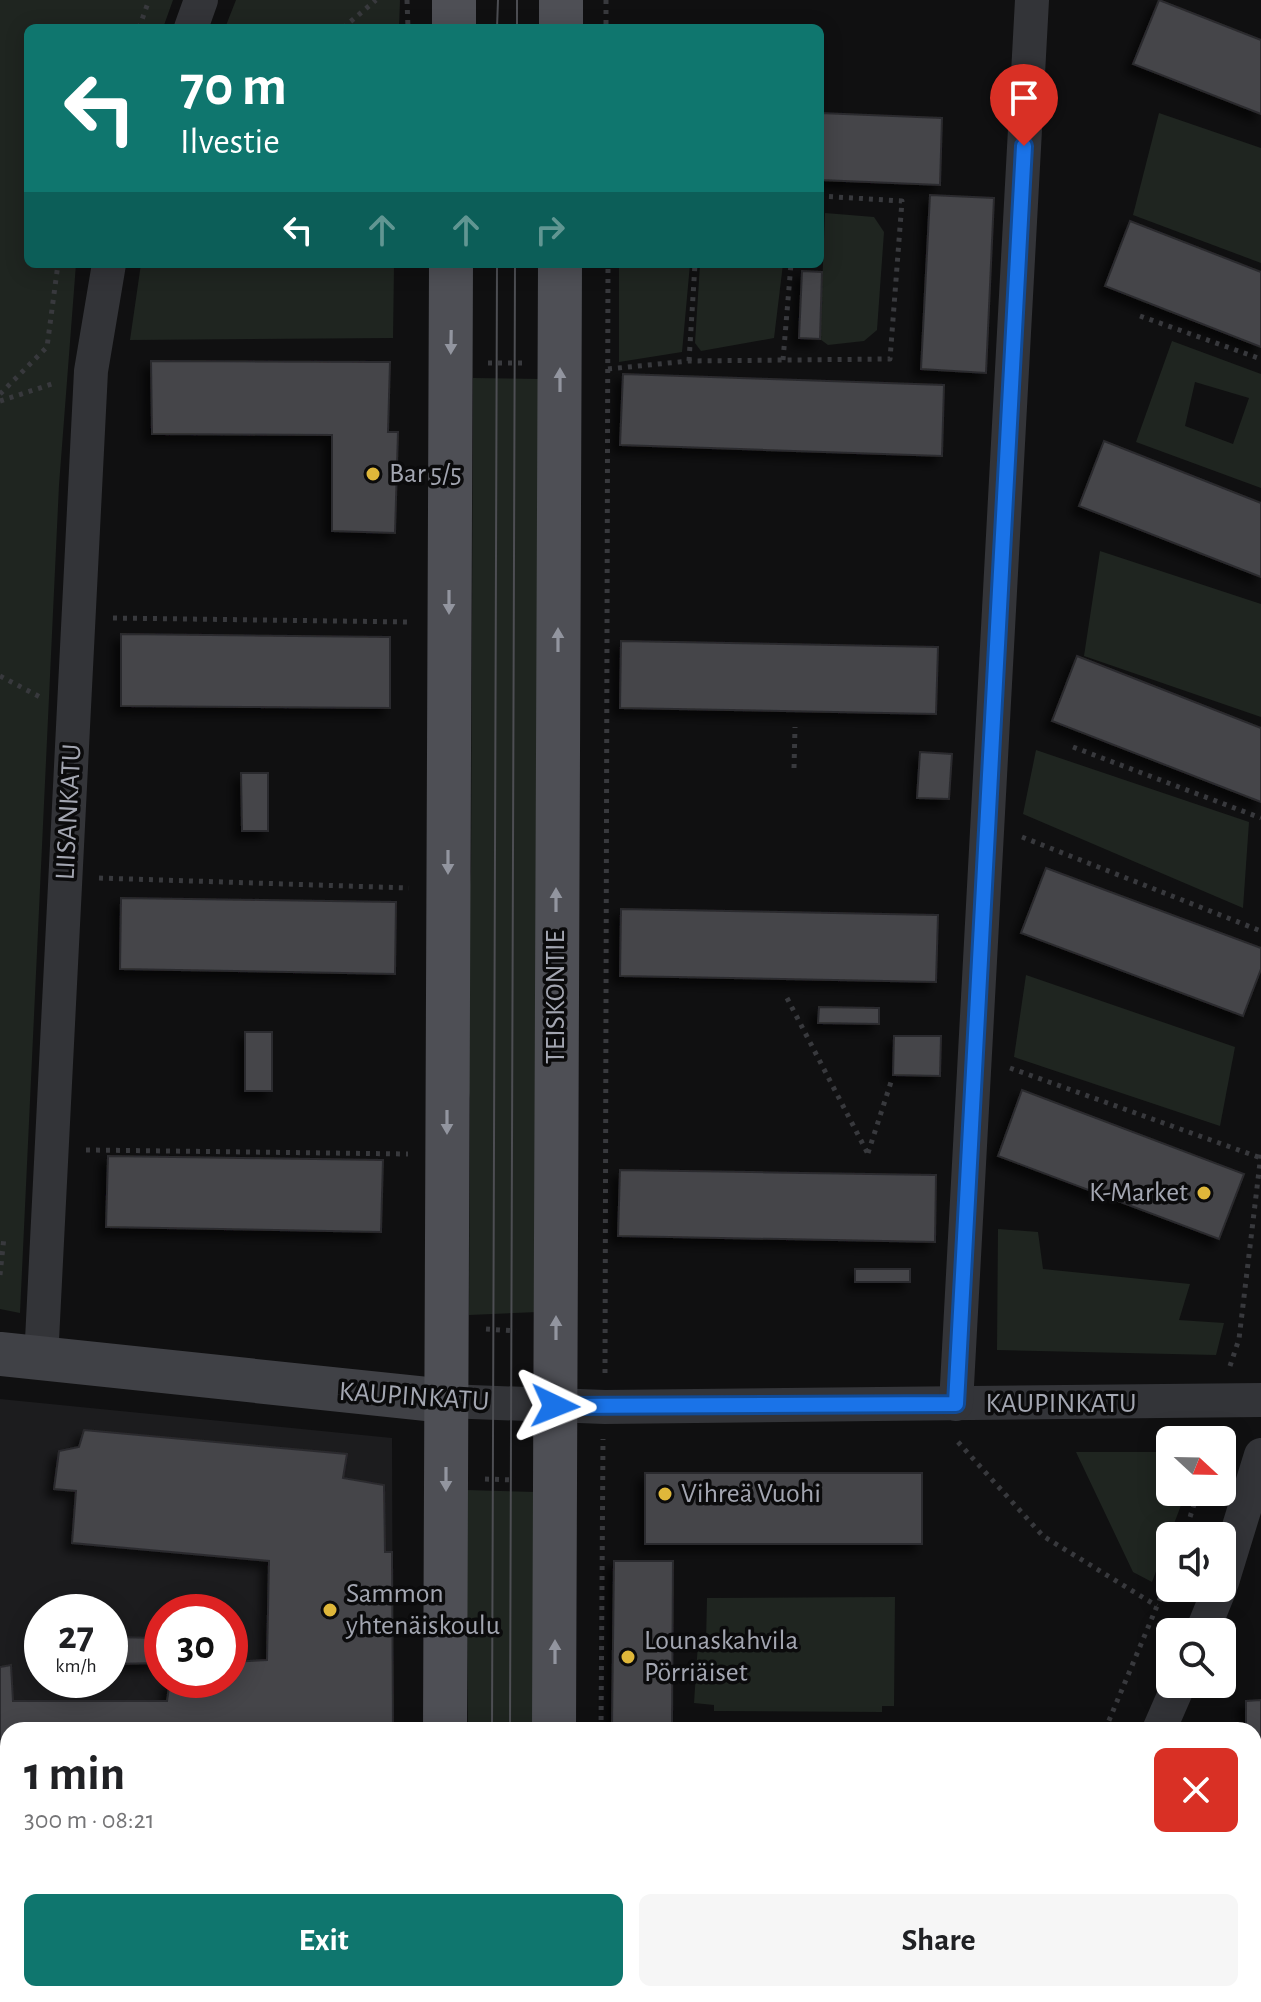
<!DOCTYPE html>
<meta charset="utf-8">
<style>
:root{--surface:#fff;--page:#f6f6f6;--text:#202124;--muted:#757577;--accent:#0f766e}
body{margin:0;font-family:"Alegreya Sans",sans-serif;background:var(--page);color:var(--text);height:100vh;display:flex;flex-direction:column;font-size:30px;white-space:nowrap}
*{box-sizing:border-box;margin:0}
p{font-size:26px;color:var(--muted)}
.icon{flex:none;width:44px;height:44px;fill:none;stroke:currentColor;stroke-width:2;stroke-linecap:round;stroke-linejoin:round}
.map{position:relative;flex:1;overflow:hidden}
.details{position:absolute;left:0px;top:1722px;width:1262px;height:280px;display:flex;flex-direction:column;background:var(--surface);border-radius:24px 24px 0 0;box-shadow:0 4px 20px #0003}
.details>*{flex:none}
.guide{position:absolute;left:24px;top:24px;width:800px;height:244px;border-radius:12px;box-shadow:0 4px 20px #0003;background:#0f766e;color:#fff;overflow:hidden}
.needle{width:52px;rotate:112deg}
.tools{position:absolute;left:1156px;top:1426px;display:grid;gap:16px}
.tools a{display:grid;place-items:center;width:80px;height:80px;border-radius:12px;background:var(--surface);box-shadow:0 4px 20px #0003;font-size:40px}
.speed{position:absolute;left:24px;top:1594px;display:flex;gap:16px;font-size:40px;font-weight:700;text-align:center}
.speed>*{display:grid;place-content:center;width:104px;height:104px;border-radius:50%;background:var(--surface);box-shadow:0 4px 20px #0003;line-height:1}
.speed small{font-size:20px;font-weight:400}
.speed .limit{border:12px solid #d22;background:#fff;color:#111}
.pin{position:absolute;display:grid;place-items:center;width:68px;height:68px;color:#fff;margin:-82px -34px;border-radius:50% 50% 50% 0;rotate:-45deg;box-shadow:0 0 8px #0007}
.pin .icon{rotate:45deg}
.me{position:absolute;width:88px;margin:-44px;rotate:92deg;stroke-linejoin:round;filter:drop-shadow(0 0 6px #0008)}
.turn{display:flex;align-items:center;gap:28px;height:168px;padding:0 24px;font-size:36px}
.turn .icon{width:104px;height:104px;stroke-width:2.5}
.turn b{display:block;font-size:56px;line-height:68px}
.lanes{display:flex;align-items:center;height:76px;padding:0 24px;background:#0003;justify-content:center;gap:40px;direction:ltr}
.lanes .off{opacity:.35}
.round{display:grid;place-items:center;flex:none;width:84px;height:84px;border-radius:12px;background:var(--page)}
.summary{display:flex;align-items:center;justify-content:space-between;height:136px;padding:0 24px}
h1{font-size:48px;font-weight:700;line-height:60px}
.cta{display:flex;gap:16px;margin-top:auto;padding:16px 24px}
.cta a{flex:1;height:92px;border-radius:12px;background:var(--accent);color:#fff;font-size:32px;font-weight:700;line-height:92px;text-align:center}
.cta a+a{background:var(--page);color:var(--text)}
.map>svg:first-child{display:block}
.built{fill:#1c1c1e;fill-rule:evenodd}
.green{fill:#1f2520;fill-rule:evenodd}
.building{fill:#444549;stroke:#2b2a2d;stroke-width:2;filter:url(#shadow)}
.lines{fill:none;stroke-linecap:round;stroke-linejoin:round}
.path{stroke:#38393d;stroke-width:5;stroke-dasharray:4 6;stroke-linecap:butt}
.lane{stroke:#333438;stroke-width:18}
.street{stroke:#333438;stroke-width:34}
.secondary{stroke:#404146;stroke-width:44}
.primary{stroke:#4e4f55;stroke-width:44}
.tram{stroke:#4d4e53;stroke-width:2}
.oneway{fill:#92959f}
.route-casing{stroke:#114b97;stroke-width:20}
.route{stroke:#1a73e8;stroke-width:14}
.poi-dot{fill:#dfb73a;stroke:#0b0b0c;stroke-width:3}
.labels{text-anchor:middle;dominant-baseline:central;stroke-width:7;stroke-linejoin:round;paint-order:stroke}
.poi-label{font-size:28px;fill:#a3a6b1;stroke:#0b0b0c;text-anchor:start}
.street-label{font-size:28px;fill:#a3a6b1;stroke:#0b0b0c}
</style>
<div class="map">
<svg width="1261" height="2002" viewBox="0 0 1261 2002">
<defs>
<filter id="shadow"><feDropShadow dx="-7" dy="7" stdDeviation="4" flood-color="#0009"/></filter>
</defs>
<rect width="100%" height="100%" fill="#101011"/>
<!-- built -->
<path class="built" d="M0,1399L392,1438L393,1730H8V1872H0ZM42,1612H110V1680H42ZM162,1612H230V1680H162Z"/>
<!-- green -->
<g class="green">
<polygon points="0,0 173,0 163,28 28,28 28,264 76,264 59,485 20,1313 0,1309"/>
<polygon points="236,0 400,0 399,28 225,28"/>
<polygon points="1159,113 1261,148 1261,263 1133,215"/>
<polygon points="825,213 874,217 884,232 877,330 864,341 828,345 820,339"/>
<polygon points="141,264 394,264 393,338 130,340"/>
<polygon points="619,264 690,264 682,352 619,362"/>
<polygon points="700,264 783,264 774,338 701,351 695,343"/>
<path d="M1172,341L1261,374V488L1136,442ZM1195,382L1249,398L1233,444L1185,426Z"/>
<polygon points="473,378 541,379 538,1312 469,1315 470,1099 459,1032 471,871"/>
<polygon points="1100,551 1261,604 1261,717 1084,656"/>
<polygon points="1036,750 1249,822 1243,908 1023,814"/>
<polygon points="1026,975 1235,1047 1220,1126 1014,1057"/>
<polygon points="998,1229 1038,1232 1043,1269 1190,1284 1179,1320 1224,1323 1216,1355 997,1350"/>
<polygon points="1076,1452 1170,1452 1170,1492 1186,1492 1152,1582 1133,1572"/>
<polygon points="466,1490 536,1492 535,1730 468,1730"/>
<polygon points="895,1597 894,1706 882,1706 882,1712 714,1711 714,1705 694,1703 698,1643 706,1642 707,1598"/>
<polygon points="0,1872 8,1872 11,2002 0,2002"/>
</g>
<!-- building -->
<g class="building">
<polygon points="1159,0 1261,40 1261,114 1133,64"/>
<polygon points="820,113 942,118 940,185 820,180"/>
<polygon points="930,195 994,198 986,373 921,369"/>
<polygon points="1130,221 1261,272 1261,347 1105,286"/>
<polygon points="802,271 822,272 820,339 799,338"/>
<polygon points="151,361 390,362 388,432 398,432 395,533 332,531 332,435 152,434"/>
<polygon points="623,374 944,385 942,456 620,445"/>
<polygon points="1104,441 1261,503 1261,577 1079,506"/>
<polygon points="121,634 390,637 390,708 121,706"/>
<polygon points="621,641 938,647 936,714 620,708"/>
<polygon points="1077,656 1261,728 1261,802 1052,721"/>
<polygon points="920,752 952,754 949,799 917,798"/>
<polygon points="241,773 268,773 268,831 242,831"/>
<polygon points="1046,868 1261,948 1261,969 1243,1016 1021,933"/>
<polygon points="121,898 396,902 395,974 120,969"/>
<polygon points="621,909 938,915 936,982 620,976"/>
<polygon points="819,1007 879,1008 879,1024 818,1023"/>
<rect x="245" y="1032" width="27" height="59"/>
<polygon points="894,1036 941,1036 940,1076 893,1075"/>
<polygon points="1022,1090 1244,1174 1219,1239 998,1156"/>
<polygon points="108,1156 383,1160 381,1232 106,1227"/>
<polygon points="620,1170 936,1175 935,1242 618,1236"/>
<rect x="855" y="1269" width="55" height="13"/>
<polygon points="84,1430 347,1454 343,1478 384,1485 385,1552 392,1552 393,1730 8,1730 8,1810 0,1810 0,1667 11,1665 13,1701 167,1701 170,1680 230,1680 230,1662 267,1660 269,1561 72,1543 76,1491 54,1489 59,1451 79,1447"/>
<rect x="645" y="1473" width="277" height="71"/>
<polygon points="614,1561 673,1561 672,1726 612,1725"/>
<polygon points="110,1637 162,1638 162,1663 110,1664"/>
<polygon points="1261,1700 1261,1749 1254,1749 1254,1730 1246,1730 1246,1701"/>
<rect x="1254" y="1891" width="7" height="67"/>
<rect x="49" y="1994" width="316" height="8"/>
<rect x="642" y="1994" width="275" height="8"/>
</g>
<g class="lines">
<!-- path -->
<g class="path">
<polyline points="407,0 408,28"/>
<polyline points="606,0 606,28"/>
<polyline points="139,28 149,0"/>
<polyline points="343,28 376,0"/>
<polyline points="1140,316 1261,359"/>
<polyline points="783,360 791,264"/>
<polyline points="689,361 695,264"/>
<polyline points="488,363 522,363"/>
<polyline points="608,369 689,361 890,359 902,201 820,196"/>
<polyline points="0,394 47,347 58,264"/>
<polyline points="0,401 55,383"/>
<polyline points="113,618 410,622"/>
<polyline points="0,676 42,698"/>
<polyline points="1073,747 1261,818"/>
<polyline points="794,768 795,727"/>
<polyline points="1022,837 1261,931"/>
<polyline points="99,878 409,888"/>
<polyline points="787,998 868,1154"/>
<polyline points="1010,1068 1261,1158"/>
<polyline points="86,1150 408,1154"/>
<polyline points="868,1153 891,1082"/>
<polyline points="0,1275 4,1237"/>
<polyline points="486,1329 516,1331"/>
<polyline points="1230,1366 1239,1339 1261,1154"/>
<polyline points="605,1373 608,264"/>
<polyline points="958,1442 1043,1536 1157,1606"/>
<polyline points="485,1479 515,1480"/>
<polyline points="1184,1536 1198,1492"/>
<polyline points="601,1730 603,1439"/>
<polyline points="1105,1730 1170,1575"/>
<polyline points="400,2002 400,1994"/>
<polyline points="601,2002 602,1994"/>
<polyline points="991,2002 994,1994"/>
</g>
<!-- lane -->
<polyline class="lane" points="1254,1976 1261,1976"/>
<!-- street -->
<g class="street">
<polyline points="191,28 201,0"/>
<polyline points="41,1360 91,371 109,264"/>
<polyline points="446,1401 605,1407 1261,1400"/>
<polyline points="956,1404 1032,0"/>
<polyline points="1222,1582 1261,1455"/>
<polyline points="1202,1632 1220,1588"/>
<polyline points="1159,1730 1179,1684"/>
<polyline points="1041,2002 1044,1994"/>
</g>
<!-- secondary -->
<polyline class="secondary" points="0,1354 446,1401"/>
<!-- primary -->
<g class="primary">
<polyline points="454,28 454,0"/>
<polyline points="561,28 561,0"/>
<polyline points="445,1730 451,264"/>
<polyline points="554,1730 560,264"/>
<polyline points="445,2002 445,1994"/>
<polyline points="553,2002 553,1994"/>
</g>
<!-- tram -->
<g class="tram">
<polyline points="497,28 498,0"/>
<polyline points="517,28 517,0"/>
<polyline points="492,1730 497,264"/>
<polyline points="510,1730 515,264"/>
<polyline points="492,2002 492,1994"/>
<polyline points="509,2002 509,1994"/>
</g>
</g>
<!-- one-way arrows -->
<defs><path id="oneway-solid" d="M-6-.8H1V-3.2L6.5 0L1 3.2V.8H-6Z" transform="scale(2)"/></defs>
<g class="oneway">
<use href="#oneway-solid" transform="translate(451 342) rotate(91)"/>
<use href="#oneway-solid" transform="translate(560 380) rotate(-90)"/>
<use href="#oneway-solid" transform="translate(449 602) rotate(90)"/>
<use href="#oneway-solid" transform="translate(558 640) rotate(-90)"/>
<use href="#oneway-solid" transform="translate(448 862) rotate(90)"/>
<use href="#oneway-solid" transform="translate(556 900) rotate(-90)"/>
<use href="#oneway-solid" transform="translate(447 1122) rotate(90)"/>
<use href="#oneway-solid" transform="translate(556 1328) rotate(-90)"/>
<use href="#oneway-solid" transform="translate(446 1479) rotate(90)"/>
<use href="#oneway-solid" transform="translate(555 1652) rotate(-90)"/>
</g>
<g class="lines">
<!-- route casing -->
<g class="route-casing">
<polyline id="route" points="555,1406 956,1404 1024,146"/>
</g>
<!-- route -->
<use href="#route" class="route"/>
</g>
<!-- markers -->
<g class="poi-dot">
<circle cx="373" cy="474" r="8"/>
<circle cx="1204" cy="1193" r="8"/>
<circle cx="665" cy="1494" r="8"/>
<circle cx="330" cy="1610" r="8"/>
<circle cx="628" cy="1657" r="8"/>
</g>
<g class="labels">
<!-- poi labels -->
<g class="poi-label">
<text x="389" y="474">Bar 5/5</text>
<text x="1188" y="1193" text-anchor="end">K-Market</text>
<text x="681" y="1494">Vihreä Vuohi</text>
<text x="346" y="1594">Sammon<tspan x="346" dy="32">yhtenäiskoulu</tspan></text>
<text x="644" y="1641">Lounaskahvila<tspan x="644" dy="32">Pörriäiset</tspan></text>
</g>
<!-- street labels -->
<g class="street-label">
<text transform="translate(69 812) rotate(-87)">LIISANKATU</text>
<text transform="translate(556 997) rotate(-90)">TEISKONTIE</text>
<text transform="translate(414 1397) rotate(4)">KAUPINKATU</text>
<text x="1061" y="1404">KAUPINKATU</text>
</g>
</g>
</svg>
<div class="tools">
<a><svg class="needle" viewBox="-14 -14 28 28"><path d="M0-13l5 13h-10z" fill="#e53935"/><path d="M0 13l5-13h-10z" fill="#757577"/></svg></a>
<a><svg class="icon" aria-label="sound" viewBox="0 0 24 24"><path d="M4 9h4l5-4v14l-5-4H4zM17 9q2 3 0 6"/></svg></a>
<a><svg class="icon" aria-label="search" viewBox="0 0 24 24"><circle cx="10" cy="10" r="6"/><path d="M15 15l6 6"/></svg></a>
</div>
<div class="speed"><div>27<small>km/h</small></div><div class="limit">30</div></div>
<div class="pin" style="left:1024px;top:146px;background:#d93025"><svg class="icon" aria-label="arrive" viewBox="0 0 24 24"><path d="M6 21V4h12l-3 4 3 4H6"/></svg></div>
<svg class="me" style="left:555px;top:1406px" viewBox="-20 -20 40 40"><path d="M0-17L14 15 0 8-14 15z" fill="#1a73e8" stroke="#fff" stroke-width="4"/></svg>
<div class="guide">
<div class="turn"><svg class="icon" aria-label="left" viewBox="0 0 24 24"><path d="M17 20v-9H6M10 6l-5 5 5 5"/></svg><div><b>70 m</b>Ilvestie</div></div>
<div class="lanes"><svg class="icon" aria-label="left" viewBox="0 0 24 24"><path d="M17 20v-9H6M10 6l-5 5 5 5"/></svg><svg class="icon off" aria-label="ahead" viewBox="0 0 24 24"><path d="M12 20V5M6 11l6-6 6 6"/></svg><svg class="icon off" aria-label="ahead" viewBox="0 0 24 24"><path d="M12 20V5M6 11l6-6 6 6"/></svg><svg class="icon off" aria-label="right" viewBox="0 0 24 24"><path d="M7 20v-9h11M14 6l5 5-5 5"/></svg></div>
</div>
<section class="details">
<div class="summary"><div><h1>1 min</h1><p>300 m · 08:21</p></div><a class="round" style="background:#d93025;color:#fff"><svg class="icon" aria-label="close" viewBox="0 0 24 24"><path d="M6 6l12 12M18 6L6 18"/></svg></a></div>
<div class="cta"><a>Exit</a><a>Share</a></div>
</section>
</div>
